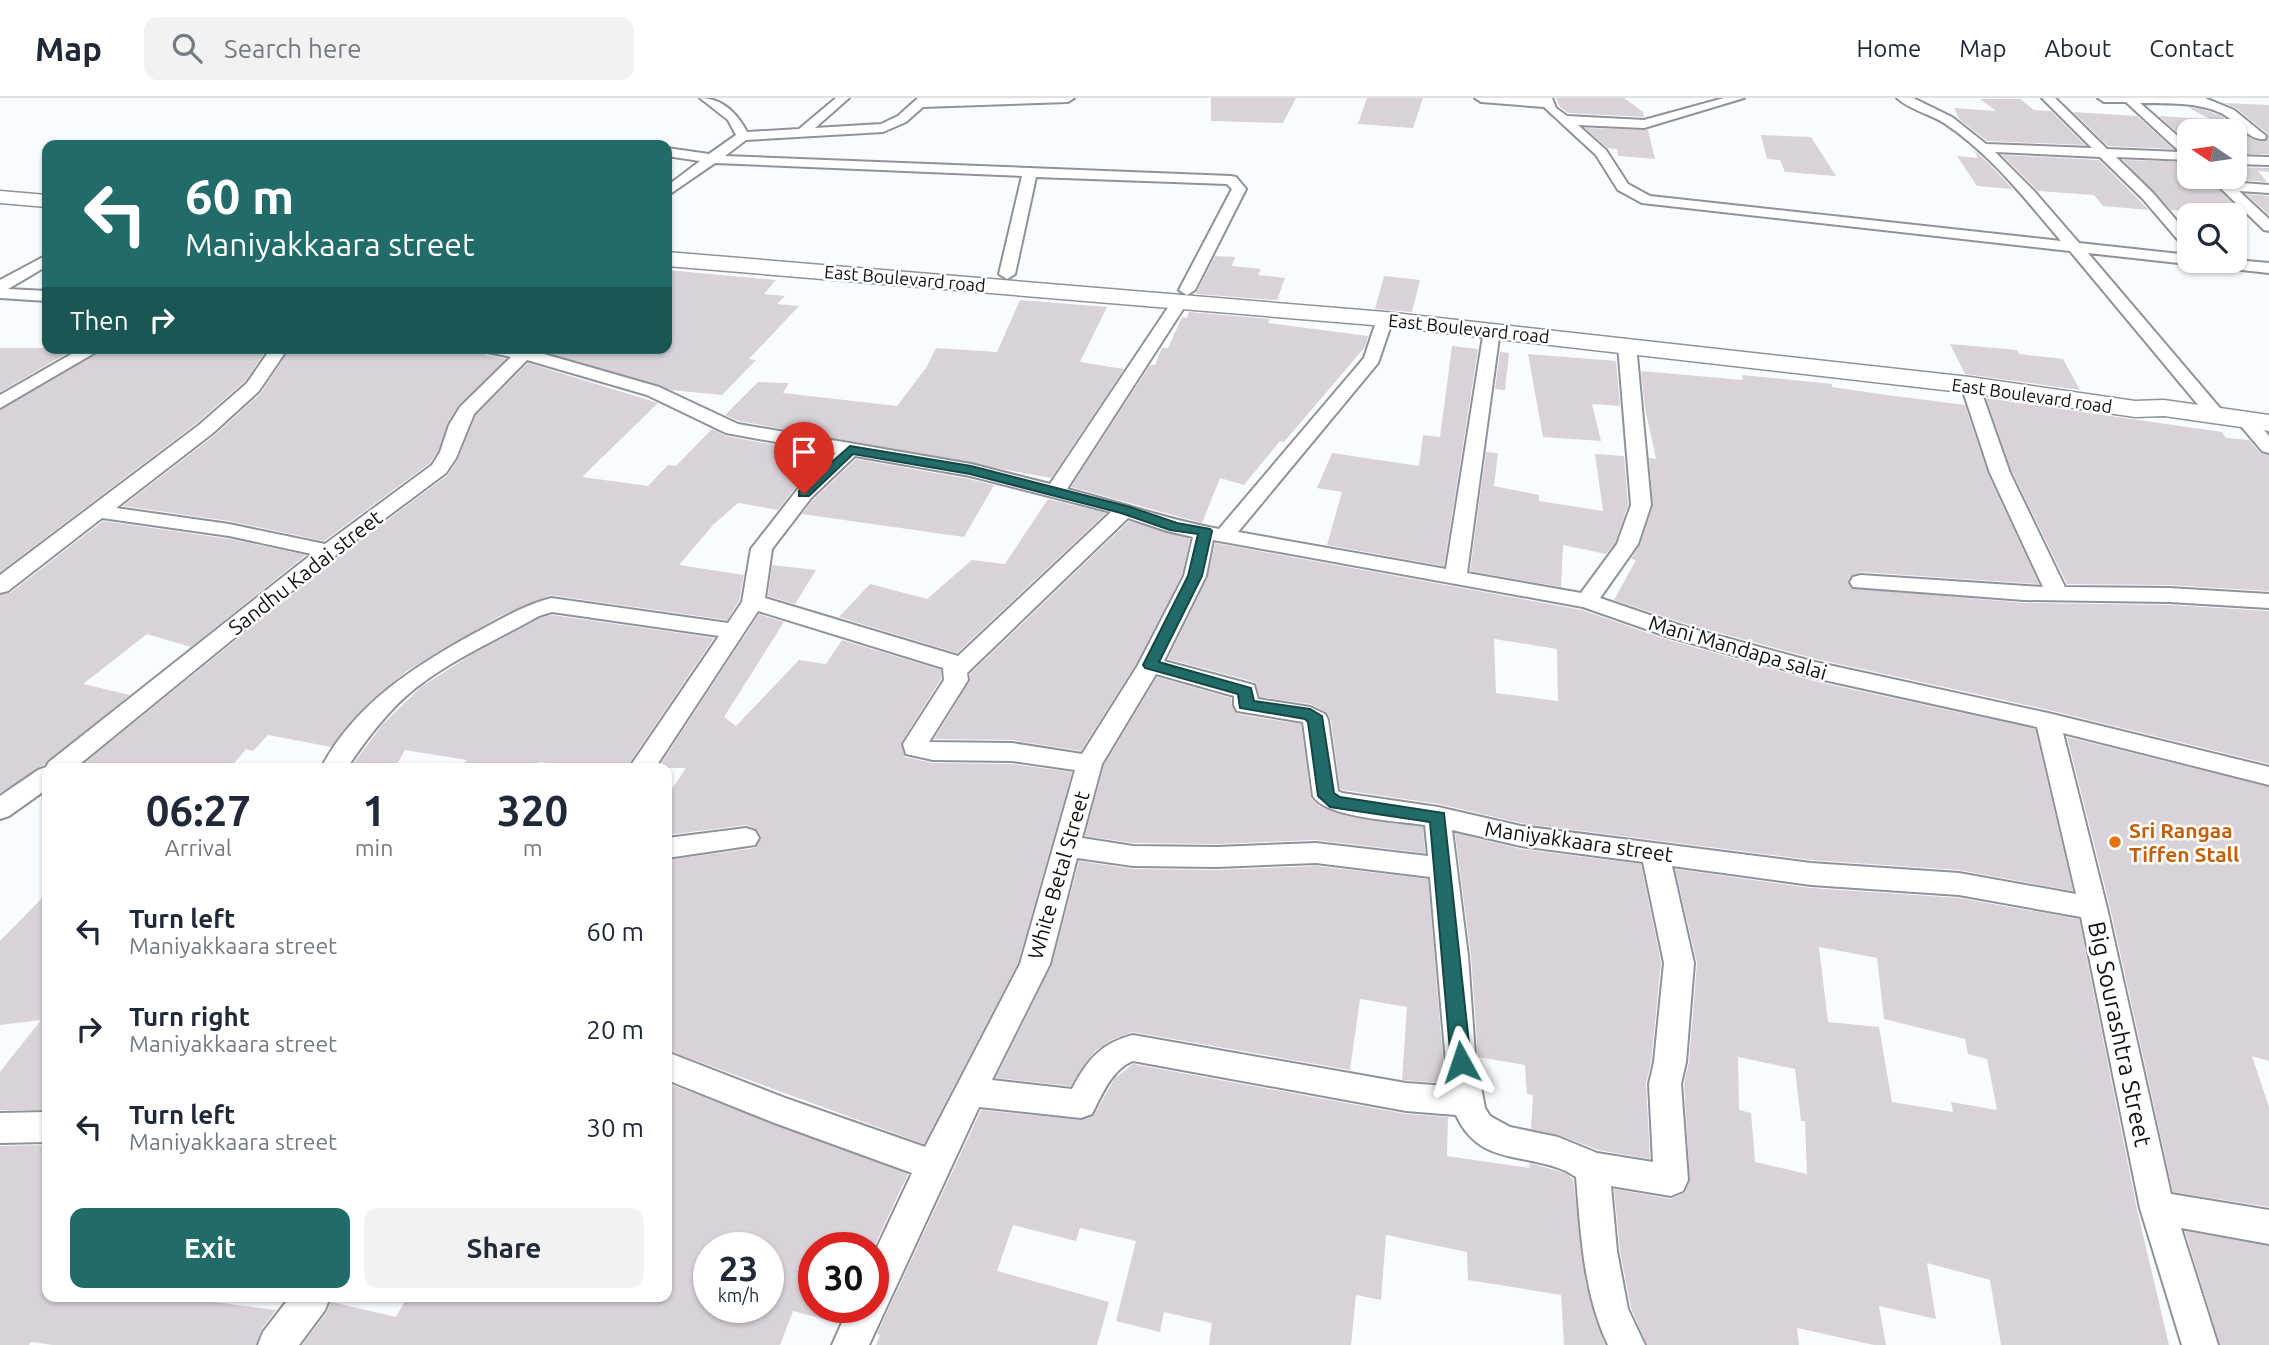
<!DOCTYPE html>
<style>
:root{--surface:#fff;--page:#f2f2f3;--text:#1f2937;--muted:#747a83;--line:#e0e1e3;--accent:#216c68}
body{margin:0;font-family:Ubuntu,sans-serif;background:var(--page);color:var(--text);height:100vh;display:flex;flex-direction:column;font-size:26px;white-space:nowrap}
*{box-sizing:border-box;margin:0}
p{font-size:23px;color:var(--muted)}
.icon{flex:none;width:38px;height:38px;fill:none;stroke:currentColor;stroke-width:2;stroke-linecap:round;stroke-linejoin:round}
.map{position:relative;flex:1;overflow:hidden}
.drawer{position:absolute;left:42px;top:665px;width:630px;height:539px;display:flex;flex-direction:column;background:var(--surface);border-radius:14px;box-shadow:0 2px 5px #0004}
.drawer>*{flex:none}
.guide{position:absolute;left:42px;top:42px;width:630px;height:214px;border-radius:14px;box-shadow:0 2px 5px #0004;background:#216c68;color:#fff;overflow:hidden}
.needle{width:46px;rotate:283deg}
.fabs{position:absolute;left:2177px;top:21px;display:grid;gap:14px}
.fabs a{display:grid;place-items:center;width:70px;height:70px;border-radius:14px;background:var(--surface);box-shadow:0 2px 5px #0004;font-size:35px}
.speed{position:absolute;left:693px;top:1134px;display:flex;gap:14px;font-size:35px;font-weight:700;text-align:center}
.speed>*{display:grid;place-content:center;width:91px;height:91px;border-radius:50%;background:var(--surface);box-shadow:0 2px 5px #0004;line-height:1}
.speed small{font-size:18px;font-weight:400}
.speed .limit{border:10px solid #d22;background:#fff;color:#111}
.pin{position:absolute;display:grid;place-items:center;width:60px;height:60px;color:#fff;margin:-72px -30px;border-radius:50% 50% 50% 0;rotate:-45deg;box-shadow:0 0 7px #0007}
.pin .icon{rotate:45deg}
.me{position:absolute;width:77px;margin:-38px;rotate:355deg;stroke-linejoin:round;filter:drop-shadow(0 0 5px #0008)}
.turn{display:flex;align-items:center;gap:24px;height:147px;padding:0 28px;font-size:32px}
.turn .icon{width:91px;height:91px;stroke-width:2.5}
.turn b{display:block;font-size:49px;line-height:60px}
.then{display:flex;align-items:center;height:66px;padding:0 28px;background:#0003;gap:14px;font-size:26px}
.eta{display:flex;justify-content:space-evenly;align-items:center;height:119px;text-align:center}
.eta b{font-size:42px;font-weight:700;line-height:49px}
.action{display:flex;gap:14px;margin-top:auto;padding:14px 28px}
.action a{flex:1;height:80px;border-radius:14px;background:var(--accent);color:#fff;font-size:28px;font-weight:700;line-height:80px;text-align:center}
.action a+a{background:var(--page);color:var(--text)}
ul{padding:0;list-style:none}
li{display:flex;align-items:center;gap:21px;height:98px;padding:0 28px}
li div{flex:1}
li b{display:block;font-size:26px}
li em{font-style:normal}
header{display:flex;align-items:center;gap:42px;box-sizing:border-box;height:98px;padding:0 35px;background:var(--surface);border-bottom:2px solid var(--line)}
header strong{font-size:33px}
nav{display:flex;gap:38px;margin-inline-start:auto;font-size:24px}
.search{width:490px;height:63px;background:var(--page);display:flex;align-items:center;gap:18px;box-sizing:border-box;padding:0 24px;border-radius:14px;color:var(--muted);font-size:26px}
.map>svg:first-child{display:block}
.building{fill:#d9d2d8;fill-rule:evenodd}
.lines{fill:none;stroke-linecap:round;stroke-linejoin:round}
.street-casing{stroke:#8e9399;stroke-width:4}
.secondary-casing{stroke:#8e9399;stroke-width:3}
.street{fill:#fff;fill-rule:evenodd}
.secondary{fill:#fff;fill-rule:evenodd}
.route{fill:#216c68;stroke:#154644;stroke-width:2}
.food-dot{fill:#e8710a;stroke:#fff;stroke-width:2.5}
.labels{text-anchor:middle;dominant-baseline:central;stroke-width:5;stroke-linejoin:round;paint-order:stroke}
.far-street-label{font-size:18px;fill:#111315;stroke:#fff}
.street-label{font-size:21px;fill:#111315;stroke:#fff}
.food-label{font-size:21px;font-weight:bold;fill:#c56008;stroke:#fff;text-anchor:start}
.near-street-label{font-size:24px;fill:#111315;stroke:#fff}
</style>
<header>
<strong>Map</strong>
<div class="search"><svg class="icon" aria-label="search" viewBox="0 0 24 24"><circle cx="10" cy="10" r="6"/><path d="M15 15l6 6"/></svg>Search here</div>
<nav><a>Home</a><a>Map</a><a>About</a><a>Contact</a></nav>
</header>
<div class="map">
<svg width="2269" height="1247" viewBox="0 0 2269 1247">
<rect width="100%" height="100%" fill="#f9fcfe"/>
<!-- building -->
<g class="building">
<polygon points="1211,0 1296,0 1283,25 1211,23"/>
<polygon points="1367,0 1423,0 1413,30 1358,26"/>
<polygon points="1556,0 1624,0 1643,14 1644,19 1568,15 1560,9"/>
<polygon points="1980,1 2020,1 2034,12 2051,13 2085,47 1987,43 1960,22 1954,10 1996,13"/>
<polygon points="2224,5 2269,7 2269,56 2235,56 2235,33 2189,33 2189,45 2159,18 2209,21 2188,9 2202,11 2222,18 2252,41 2266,43 2268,36 2236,10"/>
<polygon points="2073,14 2137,18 2173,51 2108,48"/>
<polygon points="1585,30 1648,32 1655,61 1618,58 1617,51 1608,50"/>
<polygon points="1761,37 1811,39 1836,78 1785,74 1780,62 1767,61"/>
<polygon points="1974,52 1990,67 2013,91 1977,88 1957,58 1978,60"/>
<polygon points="2002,57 2099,62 2149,112 2103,108 2094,97 2038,93"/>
<polygon points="2123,62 2189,64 2189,79 2206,79 2245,117 2171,112"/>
<polygon points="2235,69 2269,70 2269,74 2258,73 2267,84 2230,81 2227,79 2235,79"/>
<polygon points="2246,96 2269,98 2269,117"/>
<polygon points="1215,158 1235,159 1232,168 1261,171 1258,177 1285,180 1277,202 1196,196"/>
<polygon points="667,172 776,182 764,196 785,198 777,206 799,208 749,261 756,262 722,297 671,292 541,253 542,250 667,250"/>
<polygon points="1384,178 1420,182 1412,214 1375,211"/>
<polygon points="1020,202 1107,209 1080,264 1124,271 1051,380 739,323 725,317 758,284 789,285 783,295 897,308 926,270 936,250 997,254"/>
<polygon points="1189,214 1270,221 1268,225 1368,238 1371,229 1365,249 1284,344 1280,343 1244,387 1220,380 1202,425 1071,389 1150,267 1155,267 1162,250 1168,250 1182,219 1187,220"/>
<polygon points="1950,246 2017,252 2019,256 2063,261 2080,292 1965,276"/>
<polygon points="1452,248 1478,251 1444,468 1327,447 1342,394 1317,390 1332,355 1419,368 1423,337 1440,339"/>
<polygon points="0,250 76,250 0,294"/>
<polygon points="106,250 268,250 245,283 197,325 0,474 0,312"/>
<polygon points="290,250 483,250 486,257 506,261 458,308 447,326 438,353 430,365 324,443 229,423 123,408 215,337 261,295"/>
<polygon points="1500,254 1509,255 1505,292 1495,291"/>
<polygon points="1528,256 1616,263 1620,308 1592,306 1601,343 1543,339"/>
<polygon points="528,265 658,305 582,379 648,388 668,367 676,368 712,331 726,338 830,357 795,390 778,412 738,405 714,426 679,467 744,477 739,503 727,522 550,497 500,518 405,574 366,607 331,649 268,637 253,653 246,651 230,670 112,670 82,667 338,459 448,377 458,361 476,317"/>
<polygon points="1641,273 1743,282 1742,277 1832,286 1832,289 1887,297 1965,307 1988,376 2039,486 1861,474 1851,478 1848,483 1851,490 2024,505 2169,507 2269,513 2269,666 2049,612 1816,561 1683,525 1614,502 1636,462 1631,461 1640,447 1653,408 1649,360 1656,361 1645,310"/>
<polygon points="1986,300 2222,334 2226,340 2249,342 2260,355 2269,357 2269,493 2169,487 2067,486 2012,374"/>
<polygon points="1486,354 1498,355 1494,388 1539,397 1539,403 1603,413 1595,356 1624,358 1628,407 1615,445 1606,456 1563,447 1561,489 1470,473"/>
<polygon points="856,361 969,381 994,387 964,439 802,416 813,402"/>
<polygon points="1048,401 1106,415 957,555 839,519 870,486 927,501 972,462 1005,466"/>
<polygon points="103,423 229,441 306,457 191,549 147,536 83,586 130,597 44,667 0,695 0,497 10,495"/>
<polygon points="1129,423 1190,441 1182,477 1136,566 1081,653 1012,642 934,641 970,583 970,576"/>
<path d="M1215,445L1582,512L1665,541L1814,583L2035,631L2073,793L1959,772L1811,762L1521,725L1439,706L1343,692L1340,691L1331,622L1326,614L1310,606L1260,599L1255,584L1168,561L1208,479ZM1494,541L1557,551L1558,603L1496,595Z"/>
<polygon points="772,467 816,472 795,506 768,498"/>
<polygon points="759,516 784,524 724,619 736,628 799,562 826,566 842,542 941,572 941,581 901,645 905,659 933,665 1012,666 1072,674 1018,865 924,1046 667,952 667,762 755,750 761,739 756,731 746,727 667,737 667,698 686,670 658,670"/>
<polygon points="552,517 714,540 626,670 581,670 540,664 535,670 462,670 467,662 405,652 395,670 350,670 383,626 421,589 471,557 540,520"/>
<polygon points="1157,579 1231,600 1232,608 1237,616 1301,626 1311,700 1319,708 1347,718 1423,729 1425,755 1316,742 1217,746 1133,745 1085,738 1104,667"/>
<polygon points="2067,639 2269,689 2269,963 2252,958 2269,1009 2269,1109 2173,1094 2110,809"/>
<polygon points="1455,735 1521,751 1641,766 1661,865 1651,964 1646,986 1650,1061 1598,1052 1559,1037 1531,1031 1533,997 1527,996 1525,967 1478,959 1471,858"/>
<polygon points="1079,763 1133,771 1217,772 1316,768 1428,781 1445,985 1402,982 1407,909 1360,901 1350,972 1133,934 1111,942 1094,954 1071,988 996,980 1052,867"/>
<path d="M1675,771L1811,790L1959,800L2079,821L2137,1111L2169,1247H2001L1990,1182L1927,1165L1936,1221L1879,1208L1886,1247H1874L1797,1230L1799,1247H1647L1631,1210L1620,1153L1614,1091L1671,1101L1684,1095L1690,1083L1684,986L1689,964L1697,865ZM1819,849L1877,860L1884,921L1965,941L1968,956L1987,961L1997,1012L1951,1004L1953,1014L1892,1004L1879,929L1828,924ZM1738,959L1795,971L1801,1023H1805L1807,1076L1755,1064L1751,1015L1739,1012Z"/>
<polygon points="47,795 47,1012 0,1012 0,974 41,922 0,927 0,843"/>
<polygon points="1133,966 1406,1016 1448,1019 1447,1058 1529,1070 1530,1065 1565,1075 1573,1081 1586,1186 1605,1247 1564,1247 1561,1197 1468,1182 1467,1154 1386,1137 1381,1202 1356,1197 1351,1247 1209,1247 1212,1225 1164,1214 1160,1234 1116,1223 1136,1143 1080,1130 1076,1143 1013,1127 997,1173 1109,1204 1097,1247 876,1247 880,1237 877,1236 981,1012 1082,1022 1094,1017 1115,980"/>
<path d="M667,985L908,1076L873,1151L814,1150V1209H846L839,1225L793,1213L780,1247H302L327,1214L331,1204L396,1219L407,1199H448L476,1204L479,1199H667ZM709,1150H768V1209H709Z"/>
<polygon points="47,1047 47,1199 210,1199 207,1203 276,1212 261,1232 256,1247 53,1247 31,1244 29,1247 0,1247 0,1048"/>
<polygon points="2185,1133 2269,1148 2269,1247 2220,1247"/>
</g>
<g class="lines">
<!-- street casing -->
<g class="street-casing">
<g id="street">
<path d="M700,0C722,0 737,15 747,34L799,31L836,0H849L815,30L881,26L898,18L918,0H1074L1068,4L923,9L906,24L883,34L746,42L725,58L1231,78L1236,79L1246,91L1195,192L1187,197L1179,192L1232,91L1227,86L1036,79L1015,176L1007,181L999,176L1022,78L715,65L667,98V88L700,63L667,58V50L709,56L736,37L728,22Z"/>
<path d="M1475,0H1552L1556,10L1567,18L1644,22L1724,0H1744L1644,30L1578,27L1606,52L1628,86L1650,98L2061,143C2026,102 1990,55 1944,25C1930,16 1910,12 1897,0H1913L1952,19L1986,46L2092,50L2042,0H2055L2107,51L2180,54L2126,4H2104L2098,0H2205L2234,12L2266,38L2265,41C2249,43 2236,23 2223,16C2196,3 2169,6 2140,5L2189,48V62L2116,59L2153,95L2189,137V150L2184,149L2143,101L2100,59L1995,54L2034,93L2079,145L2189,157V163L2235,162L2269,165V175L2088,155L2225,316L2223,320H2209L2070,153L1642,105L1618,92L1596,57L1544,9L1481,4Z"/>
<polygon points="2235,58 2269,59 2269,67 2235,66"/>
<polygon points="2209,79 2224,79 2229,84 2269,87 2269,95 2239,93 2269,121 2269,133 2264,132"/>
<polygon points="47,157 47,168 8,191 47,193 47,203 0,200 0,182"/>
<path d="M1181,197L1189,202L1067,391C1118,404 1169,422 1219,431L1364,260L1377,221L1385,216L1393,221L1378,265L1238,434L1446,471L1484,232L1492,227L1500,232L1467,475L1581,495L1617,446L1631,407L1618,247L1627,242L1636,247L1651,407L1638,446L1600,500L1682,528L1815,564L2048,615L2269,669V687L2063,635L2107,810L2171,1096L2269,1112V1146L2181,1130L2218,1247H2182L2140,1110L2081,819L1959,797L1811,787L1672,768L1694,865L1686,964L1681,986L1688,1082L1683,1093L1671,1098L1611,1088L1617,1153L1628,1211L1645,1247H1608C1583,1194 1581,1136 1576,1079L1566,1073C1524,1054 1479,1068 1456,1017L1406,1013L1133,963C1111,972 1102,997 1092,1016L1081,1020L979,1009L869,1247H832L849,1209H873V1158L912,1075L772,1024L667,982V954L788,1001L925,1049L1020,866L1075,672L1012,663L933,662L906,656L903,646L944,582L943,570L758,513L655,670H629L719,538L552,514L539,518C495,543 443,565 405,599C383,619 363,646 347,670H321C355,606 412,570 473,536C499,522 522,508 551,500L728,525L742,504L751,451L797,392L836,355L726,335L647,297L527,262L474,316L456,360L446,375L336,457L75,670H47V691L9,718L0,721V698L38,672L46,669L49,664L312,456L229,438L102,420L8,493L0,495V477L199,327L247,285L271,250H288L259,293L213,335L116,410L229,426L325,446L432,367L440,354L449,327L460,309L511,259L487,254L485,250H540L537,254L659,289L738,326L971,366L1050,386L1175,199ZM855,358L970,378L1111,414L958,558L765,500L772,451L811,400ZM1128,420L1167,433L1193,439L1184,478L1138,567L1082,656L1012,645L929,644L968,582L967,575ZM1213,442L1583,509L1666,538L1815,580L2037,629L2076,796L1959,775L1811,765L1521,728L1438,709L1342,695L1338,693L1328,622L1325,616L1310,609L1258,601L1254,587L1164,563L1206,478ZM1156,576L1234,598V607L1237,613L1303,624L1313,698C1326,720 1399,723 1425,727L1428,758L1316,745L1217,749L1133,748L1082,740L1102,666ZM1452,732L1521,748L1643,764L1664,865L1654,964L1649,986L1653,1064L1597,1055L1558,1039L1510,1029L1490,1018L1485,1010L1475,957L1468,858ZM1077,760L1133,768L1217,769L1316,765L1430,779L1448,988L1406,985L1133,937C1101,945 1087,962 1072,991L992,982L1050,866Z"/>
<polygon points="82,250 103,250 0,310 0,297"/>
<polygon points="1970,282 1979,287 2010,375 2065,489 2169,490 2269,496 2269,510 2169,504 2024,502 1853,489 1850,484 1853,479 1861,477 2043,489 1990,375 1961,287"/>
<polygon points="2244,315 2251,317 2269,338 2269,355 2262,353 2235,321"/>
<polygon points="746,730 755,733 759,740 755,747 667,760 667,740"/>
<polygon points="47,1014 47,1044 0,1045 0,1015"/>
<polygon points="290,1199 330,1199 325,1212 299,1247 258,1247 263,1234"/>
</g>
</g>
<!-- secondary casing -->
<g class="secondary-casing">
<g id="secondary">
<polygon points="0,93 47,97 47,109 0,105"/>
<polygon points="667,154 1385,214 1970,279 2135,303 2164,302 2269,317 2269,333 2164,318 2135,319 1970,295 1385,228 667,168"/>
</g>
</g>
<!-- street -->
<use href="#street" class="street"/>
<!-- secondary -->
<use href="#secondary" class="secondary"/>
</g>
<!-- route -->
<polygon class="route" points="850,348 971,368 1130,409 1177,425 1210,431 1212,433 1202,478 1159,564 1251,590 1254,603 1310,611 1322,618 1334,695 1340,699 1444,715 1471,964 1468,970 1461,973 1454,970 1451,964 1430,724 1330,709 1318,698 1308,624 1305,621 1240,610 1238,596 1145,570 1143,567 1188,478 1198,436 1170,432 1121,415 970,376 853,356 809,398 799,398 799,393"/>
<!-- markers -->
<circle class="food-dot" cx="2115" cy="744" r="7"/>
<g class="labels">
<!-- far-street labels -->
<g class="far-street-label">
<text transform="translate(905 180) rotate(5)">East Boulevard road</text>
<text transform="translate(1469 230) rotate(6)">East Boulevard road</text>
<text transform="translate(2032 297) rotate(8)">East Boulevard road</text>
</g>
<!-- street labels -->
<g class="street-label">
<text transform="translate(305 474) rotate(-38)">Sandhu Kadai street</text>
<text transform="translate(1738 549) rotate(16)">Mani Mandapa salai</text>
<text transform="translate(1579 743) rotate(8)">Maniyakkaara street</text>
<text transform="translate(1058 777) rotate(-74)">White Betal Street</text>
</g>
<!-- food labels -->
<g class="food-label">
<text x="2129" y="732">Sri Rangaa<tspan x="2129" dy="24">Tiffen Stall</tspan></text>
</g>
<!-- near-street labels -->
<g class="near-street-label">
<text transform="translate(2120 936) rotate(78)">Big Sourashtra Street</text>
</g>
</g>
</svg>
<div class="fabs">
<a><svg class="needle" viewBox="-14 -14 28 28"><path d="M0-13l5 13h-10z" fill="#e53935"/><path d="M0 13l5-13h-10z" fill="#747a83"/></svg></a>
<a><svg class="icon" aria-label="search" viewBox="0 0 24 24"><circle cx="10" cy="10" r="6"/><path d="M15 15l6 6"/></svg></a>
</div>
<div class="speed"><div>23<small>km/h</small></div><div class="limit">30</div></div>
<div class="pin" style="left:804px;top:396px;background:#d93025"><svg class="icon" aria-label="arrive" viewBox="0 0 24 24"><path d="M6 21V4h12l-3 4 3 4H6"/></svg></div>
<svg class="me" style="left:1461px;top:964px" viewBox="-20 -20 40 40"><path d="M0-17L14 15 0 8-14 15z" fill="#216c68" stroke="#fff" stroke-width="4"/></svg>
<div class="guide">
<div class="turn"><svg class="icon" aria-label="left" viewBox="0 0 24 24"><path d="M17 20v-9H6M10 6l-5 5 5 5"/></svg><div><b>60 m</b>Maniyakkaara street</div></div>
<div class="then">Then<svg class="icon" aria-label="right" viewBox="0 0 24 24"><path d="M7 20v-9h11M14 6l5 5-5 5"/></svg></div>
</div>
<section class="drawer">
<div class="eta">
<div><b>06:27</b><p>Arrival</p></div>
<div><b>1</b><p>min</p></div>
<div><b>320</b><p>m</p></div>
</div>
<ul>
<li><svg class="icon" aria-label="left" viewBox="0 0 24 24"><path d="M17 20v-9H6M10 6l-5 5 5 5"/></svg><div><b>Turn left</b><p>Maniyakkaara street</p></div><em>60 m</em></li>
<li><svg class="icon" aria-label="right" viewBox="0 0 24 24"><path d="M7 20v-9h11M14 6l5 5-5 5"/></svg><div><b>Turn right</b><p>Maniyakkaara street</p></div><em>20 m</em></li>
<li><svg class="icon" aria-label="left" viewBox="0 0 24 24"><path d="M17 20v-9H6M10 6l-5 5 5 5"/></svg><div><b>Turn left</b><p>Maniyakkaara street</p></div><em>30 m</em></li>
</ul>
<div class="action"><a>Exit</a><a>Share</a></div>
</section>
</div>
